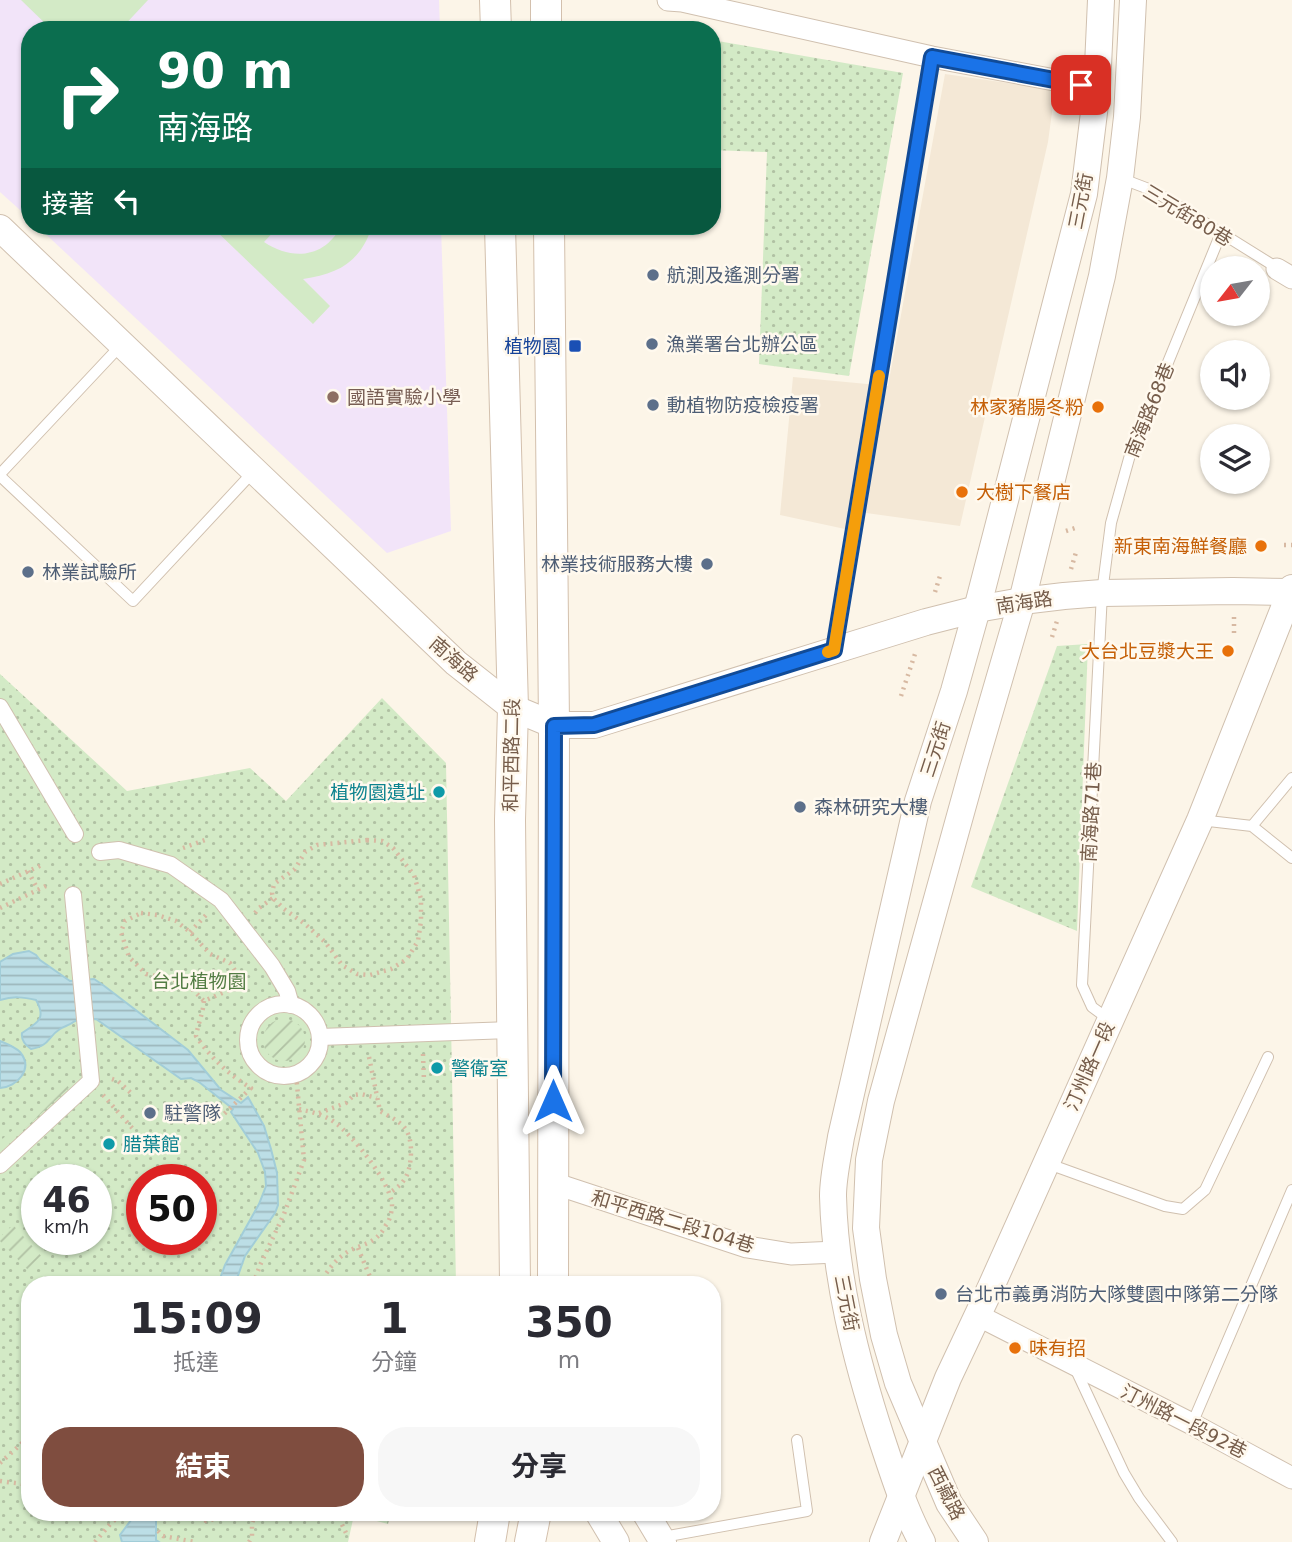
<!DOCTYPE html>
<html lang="zh-TW">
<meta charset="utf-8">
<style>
:root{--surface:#fff;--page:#f7f7f7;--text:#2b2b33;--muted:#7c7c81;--accent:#7f4d3f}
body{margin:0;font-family:"DejaVu Sans","Noto Sans TC",sans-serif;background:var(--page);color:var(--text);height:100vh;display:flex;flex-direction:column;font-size:26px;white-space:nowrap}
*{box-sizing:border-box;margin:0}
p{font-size:23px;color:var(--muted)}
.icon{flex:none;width:38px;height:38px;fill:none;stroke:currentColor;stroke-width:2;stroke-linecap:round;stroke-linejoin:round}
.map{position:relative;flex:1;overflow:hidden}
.details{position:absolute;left:21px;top:1276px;width:700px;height:245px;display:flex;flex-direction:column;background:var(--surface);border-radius:28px;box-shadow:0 2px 5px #0004}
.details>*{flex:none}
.hud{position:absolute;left:21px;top:21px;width:700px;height:214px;border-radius:28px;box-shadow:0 2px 5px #0004;background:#0b6e4f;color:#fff;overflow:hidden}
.needle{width:46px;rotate:239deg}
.buttons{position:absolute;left:1200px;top:256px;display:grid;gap:14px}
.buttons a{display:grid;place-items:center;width:70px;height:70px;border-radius:50%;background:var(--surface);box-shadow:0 2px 5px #0004;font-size:35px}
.speed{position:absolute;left:21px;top:1164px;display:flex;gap:14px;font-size:35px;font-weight:700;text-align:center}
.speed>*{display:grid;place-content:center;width:91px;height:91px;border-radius:50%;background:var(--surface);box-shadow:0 2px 5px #0004;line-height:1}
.speed small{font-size:18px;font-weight:400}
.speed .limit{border:10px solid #d22;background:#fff;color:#111}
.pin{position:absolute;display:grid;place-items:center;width:60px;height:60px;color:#fff;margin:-30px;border-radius:14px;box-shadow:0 4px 10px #0006}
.me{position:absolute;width:77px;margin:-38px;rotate:0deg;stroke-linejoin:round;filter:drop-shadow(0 0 5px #0008)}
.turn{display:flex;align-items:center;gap:24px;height:147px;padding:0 21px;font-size:32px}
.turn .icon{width:91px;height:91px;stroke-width:2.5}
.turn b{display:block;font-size:49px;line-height:60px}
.then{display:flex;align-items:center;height:66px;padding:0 21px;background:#0003;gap:14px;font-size:26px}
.eta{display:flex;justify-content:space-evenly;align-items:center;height:119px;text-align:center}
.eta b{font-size:42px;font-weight:700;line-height:49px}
.primary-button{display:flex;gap:14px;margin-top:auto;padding:14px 21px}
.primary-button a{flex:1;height:80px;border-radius:28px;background:var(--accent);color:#fff;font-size:28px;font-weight:700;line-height:80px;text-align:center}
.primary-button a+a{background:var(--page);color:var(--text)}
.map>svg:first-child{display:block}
.residential{fill:#f4e8d6}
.education{fill:#f2e4f9}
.park{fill:url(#park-dots);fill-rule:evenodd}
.garden{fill:url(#garden-furrows)}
.pitch{fill:#d3eac6}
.water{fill:url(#water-rules);stroke:#a2cdd8;stroke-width:2}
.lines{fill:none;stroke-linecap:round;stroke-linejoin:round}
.service-casing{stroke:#d0c0af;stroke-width:12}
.pedestrian-casing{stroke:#d0c0af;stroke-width:18}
.minor-casing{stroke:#d0c0af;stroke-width:23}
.tertiary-casing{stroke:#d0c0af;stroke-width:28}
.secondary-casing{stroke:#d3c0ad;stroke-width:32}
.path{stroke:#d7b9a2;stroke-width:4.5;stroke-dasharray:2 5;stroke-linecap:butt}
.service{stroke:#fff;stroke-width:10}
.pedestrian{stroke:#fff;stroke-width:16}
.minor{stroke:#fff;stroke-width:21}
.tertiary{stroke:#fff;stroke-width:26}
.secondary{stroke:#fff;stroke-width:30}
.route-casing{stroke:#114b97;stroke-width:18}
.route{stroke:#1a73e8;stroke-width:12}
.slow{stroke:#f59e0b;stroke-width:12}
.service-dot{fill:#5c6f8a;stroke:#fff9ee;stroke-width:2.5}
.transit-dot{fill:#1a4fb4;stroke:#fff9ee;stroke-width:2.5}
.education-dot{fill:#8d6e63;stroke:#fff9ee;stroke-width:2.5}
.food-dot{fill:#e8710a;stroke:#fff9ee;stroke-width:2.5}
.culture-dot{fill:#0f9aa8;stroke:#fff9ee;stroke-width:2.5}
.labels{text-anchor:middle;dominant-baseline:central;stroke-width:5;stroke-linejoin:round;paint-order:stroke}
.street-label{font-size:19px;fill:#765d4b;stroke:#fff9ee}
.service-label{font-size:19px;fill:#4e5e75;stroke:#fff9ee;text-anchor:start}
.transit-label{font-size:19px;fill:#164399;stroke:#fff9ee;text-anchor:end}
.education-label{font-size:19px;fill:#785e54;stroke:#fff9ee;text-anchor:start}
.food-label{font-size:19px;fill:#c56008;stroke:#fff9ee;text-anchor:end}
.culture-label{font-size:19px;fill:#0d838f;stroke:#fff9ee;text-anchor:start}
.park-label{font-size:19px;fill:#527c43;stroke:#fff9ee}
</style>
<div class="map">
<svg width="1292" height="1542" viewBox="0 0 1292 1542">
<defs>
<pattern id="park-dots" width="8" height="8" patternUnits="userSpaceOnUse" patternTransform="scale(1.75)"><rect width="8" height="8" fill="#d3eac6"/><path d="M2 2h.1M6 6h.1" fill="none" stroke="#b0c1a3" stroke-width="1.8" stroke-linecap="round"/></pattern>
<pattern id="garden-furrows" width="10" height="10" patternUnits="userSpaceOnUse" patternTransform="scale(1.75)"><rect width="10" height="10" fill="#d3eac6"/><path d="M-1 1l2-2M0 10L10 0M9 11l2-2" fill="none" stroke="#b0c1a3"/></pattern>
<pattern id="water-rules" width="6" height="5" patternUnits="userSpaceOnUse" patternTransform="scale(1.75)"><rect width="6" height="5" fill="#bcdee6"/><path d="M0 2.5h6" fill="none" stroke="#9db7bc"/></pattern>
</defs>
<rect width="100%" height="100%" fill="#fcf5e8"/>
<!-- residential -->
<polygon class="residential" points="945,74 1055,90 1048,142 960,526 852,511 845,529 780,515 793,377 888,386"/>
<!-- education -->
<g class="education">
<polygon points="0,0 439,0 440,30 30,30 30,219 0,192"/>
<polygon points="37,226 441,226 451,531 387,553"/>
</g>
<!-- park -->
<g class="park">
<polygon points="712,40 903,73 849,376 759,364 767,152 712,150"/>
<polygon points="1088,644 1077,931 971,887 1057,646"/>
<path d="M0,674L127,791L250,768L286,801L382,698L446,763L456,1284H30V1512H391L388,1524L354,1515L348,1542H0ZM37,1180H96V1239H37ZM142,1180H201V1239H142Z"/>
</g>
<!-- garden -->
<g class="garden">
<circle cx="284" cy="1040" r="21"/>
<polygon points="66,1084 69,1088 0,1151 0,1141"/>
<polygon points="13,1225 44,1259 30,1272 0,1241 0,1237"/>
</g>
<!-- pitch -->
<g class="pitch">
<polygon points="21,0 148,0 120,30 52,30"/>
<path d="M211,226H279L264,242C292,261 325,258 341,226H372C361,262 338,274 303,279L330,306L313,324Z"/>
</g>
<!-- water -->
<g class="water">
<path d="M29,951L36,955L40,960L70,981L94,979L103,985L188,1050L221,1090L241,1103L248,1097L264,1126L271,1149L277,1173L278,1205L275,1213L245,1256L235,1284H218L225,1265L259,1204L266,1186L265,1172L258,1153L231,1112L233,1109L199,1082L191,1078L181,1079L96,1019L75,1021C70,1025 65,1026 60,1029C46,1038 51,1045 31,1049C25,1045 21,1040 22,1033C37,1023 47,1019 36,1000C23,997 13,996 0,1000V962L13,954Z"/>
<path d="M0,1041C7,1044 15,1047 20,1052C34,1069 17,1087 0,1088Z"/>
<polygon points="137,1512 158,1512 156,1518 156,1540 159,1542 122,1542 120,1535"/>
</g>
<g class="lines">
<!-- service casing -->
<g class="service-casing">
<g id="service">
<polyline points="1120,178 1154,191 1279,269"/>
<polyline points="0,474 122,344"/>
<polyline points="0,476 133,601 254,471"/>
<polyline points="834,648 932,57"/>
<polyline points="1200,820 1252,826 1292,858"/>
<polyline points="1252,826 1292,778"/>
<polyline points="1110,1020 1092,1007 1082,985 1102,593 1111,523 1130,455 1221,233"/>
<polyline points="1046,1163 1165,1206 1183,1209 1205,1190 1268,1057"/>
<polyline points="1075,1368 1124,1473 1139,1498 1172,1542"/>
<polyline points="1192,1424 1292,1190"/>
<polyline points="663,1537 807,1511 797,1440"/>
</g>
</g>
<!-- pedestrian casing -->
<g class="pedestrian-casing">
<g id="pedestrian">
<polyline points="0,707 75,834"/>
<polyline points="100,852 119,850 171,865 221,900 272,966 287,991 291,1005"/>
<circle cx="284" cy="1040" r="36"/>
<polyline points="320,1037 512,1030"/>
<polyline points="0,1165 91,1081 73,895"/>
</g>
</g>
<!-- minor casing -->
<g class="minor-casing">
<g id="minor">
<polyline points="668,0 682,1 932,57 1097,88"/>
<polyline points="1277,269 1292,278"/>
<polyline points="553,1183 747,1247 791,1254 837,1252"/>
<polyline points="977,1315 1192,1424 1292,1478"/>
</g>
</g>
<!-- tertiary casing -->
<g class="tertiary-casing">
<g id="tertiary">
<polyline points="0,228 456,663 513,708 554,725 594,725 926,622 977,609 1022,601 1064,596 1102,593 1233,591 1292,592"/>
<polyline points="598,1512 616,1542"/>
<polyline points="645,1512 663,1542"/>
<polyline points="883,1542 948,1378 990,1289 1200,820 1292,588"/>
<path d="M922,1542C904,1509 893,1473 881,1437C856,1360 835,1278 833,1196C833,1177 838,1156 841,1137L918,801L954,691L977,609L1084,194L1097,88L1101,0"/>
<polyline points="975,1542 949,1503 898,1383 884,1335 873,1279 866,1228 869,1160 881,1101 973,769 1022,601 1102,276 1120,178 1127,117 1133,0"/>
</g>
</g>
<!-- secondary casing -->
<g class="secondary-casing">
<g id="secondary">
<polyline points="495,0 496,30"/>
<polyline points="546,0 546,30"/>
<polyline points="500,226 513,708 510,820 515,1284"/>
<polyline points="549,226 554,725 553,1284"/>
<polyline points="490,1542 495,1512"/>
<polyline points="530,1542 536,1512"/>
</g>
</g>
<!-- path -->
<g class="path">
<polyline points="1066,531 1078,527"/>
<polyline points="1284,545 1292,545"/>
<polyline points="1071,569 1077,549"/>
<polyline points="935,592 940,576"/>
<polyline points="1234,617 1234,637"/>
<polyline points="1052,637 1057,621"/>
<polyline points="901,696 915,654"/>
<polygon points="367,840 382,841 393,848 414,875 421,899 421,921 418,941 407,959 391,969 370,975 357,974 342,965 325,942 305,924 284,909 273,898 272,893 274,884 295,869 305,852 317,845"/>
<polyline points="183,848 205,840"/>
<polyline points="28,871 38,890"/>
<polyline points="0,884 44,864"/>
<polyline points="0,908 50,884"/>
<polygon points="141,913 157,915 176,921 190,932 210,954 230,963 240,978 229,990 204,1001 192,989 178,981 146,974 129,957 121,932 125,921"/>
<polyline points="255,913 259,908 273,898"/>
<polyline points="190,932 206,915"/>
<path d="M204,1001C203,1013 198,1024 196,1036C210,1057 229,1075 251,1088L224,1114"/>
<polyline points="423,1054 424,1081"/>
<path d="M369,1057L380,1111C388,1116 398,1120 404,1127C414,1138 412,1165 406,1177C402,1184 396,1189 389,1193"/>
<polyline points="112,1079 118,1081 133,1095"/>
<polyline points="103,1095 134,1130"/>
<path d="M299,1109C311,1112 323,1114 334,1122C352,1134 391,1183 392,1205C392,1211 390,1220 386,1225C375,1247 358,1243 343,1255C332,1263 326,1274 319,1284"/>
<polyline points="319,1113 346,1103 354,1095 361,1094 377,1098"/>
<polyline points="358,1248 373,1284"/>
<polyline points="253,1284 261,1263 284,1214 304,1160 296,1074"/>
<polyline points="0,1463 30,1436"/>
<polyline points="0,1481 30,1485"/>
<polyline points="194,1512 197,1517 206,1521 215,1519 220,1512"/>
<polyline points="336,1512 347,1535"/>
<polyline points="158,1531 163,1536 195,1542"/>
<polyline points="95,1542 112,1522 126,1512"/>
<polyline points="249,1542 252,1537 252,1523 256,1512"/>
</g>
<!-- service -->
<use href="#service" class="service"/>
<!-- pedestrian -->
<use href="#pedestrian" class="pedestrian"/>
<!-- minor -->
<use href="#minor" class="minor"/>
<!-- tertiary -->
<use href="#tertiary" class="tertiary"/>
<!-- secondary -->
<use href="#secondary" class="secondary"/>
</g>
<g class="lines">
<!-- route casing -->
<g class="route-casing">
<polyline id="route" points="553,1101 554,726 594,725 834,650 932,57 1081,85"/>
</g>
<!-- route -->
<use href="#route" class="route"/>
<!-- slow -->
<polyline class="slow" points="828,652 834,650 879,376"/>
</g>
<!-- markers -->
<g class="service-dot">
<circle cx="653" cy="275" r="7"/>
<circle cx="652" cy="344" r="7"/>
<circle cx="653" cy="405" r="7"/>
<circle cx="707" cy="564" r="7"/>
<circle cx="28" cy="572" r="7"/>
<circle cx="800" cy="807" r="7"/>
<circle cx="150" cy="1113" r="7"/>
<circle cx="941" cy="1294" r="7"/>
</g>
<rect class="transit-dot" x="568" y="339" width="14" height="14" rx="3.5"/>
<circle class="education-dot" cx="333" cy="397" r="7"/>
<g class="food-dot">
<circle cx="1098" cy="407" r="7"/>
<circle cx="962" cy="492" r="7"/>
<circle cx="1261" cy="546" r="7"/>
<circle cx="1228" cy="651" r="7"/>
<circle cx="1015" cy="1348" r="7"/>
</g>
<g class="culture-dot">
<circle cx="439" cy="792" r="7"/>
<circle cx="437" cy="1068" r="7"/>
<circle cx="109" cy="1144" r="7"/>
</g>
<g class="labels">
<!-- street labels -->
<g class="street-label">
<text transform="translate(1080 201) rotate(-79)">三元街</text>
<text transform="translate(1188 215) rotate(31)">三元街80巷</text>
<text transform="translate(1149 410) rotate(-68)">南海路68巷</text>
<text transform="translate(1024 602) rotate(-9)">南海路</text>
<text transform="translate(454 659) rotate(41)">南海路</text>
<text transform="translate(935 749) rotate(-72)">三元街</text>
<text transform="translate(511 755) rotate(-89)">和平西路二段</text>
<text transform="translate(1091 812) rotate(-87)">南海路71巷</text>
<text transform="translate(1089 1066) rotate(-66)">汀州路一段</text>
<text transform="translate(673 1221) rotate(17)">和平西路二段104巷</text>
<text transform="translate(847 1303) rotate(79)">三元街</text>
<text transform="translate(1184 1421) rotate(27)">汀州路一段92巷</text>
<text transform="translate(947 1493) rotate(63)">西藏路</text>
</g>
<!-- service labels -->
<g class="service-label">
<text x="667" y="275">航測及遙測分署</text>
<text x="666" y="344">漁業署台北辦公區</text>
<text x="667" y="405">動植物防疫檢疫署</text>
<text x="693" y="564" text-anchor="end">林業技術服務大樓</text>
<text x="42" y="572">林業試驗所</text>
<text x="814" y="807">森林研究大樓</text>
<text x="164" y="1113">駐警隊</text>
<text x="955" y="1294">台北市義勇消防大隊雙園中隊第二分隊</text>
</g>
<!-- transit labels -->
<g class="transit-label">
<text x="561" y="346">植物園</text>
</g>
<!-- education labels -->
<g class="education-label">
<text x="347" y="397">國語實驗小學</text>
</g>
<!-- food labels -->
<g class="food-label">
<text x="1084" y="407">林家豬腸冬粉</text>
<text x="976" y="492" text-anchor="start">大樹下餐店</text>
<text x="1247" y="546">新東南海鮮餐廳</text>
<text x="1214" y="651">大台北豆漿大王</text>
<text x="1029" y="1348" text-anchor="start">味有招</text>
</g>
<!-- culture labels -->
<g class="culture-label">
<text x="425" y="792" text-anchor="end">植物園遺址</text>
<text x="451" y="1068">警衛室</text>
<text x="123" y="1144">腊葉館</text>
</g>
<!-- park labels -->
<g class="park-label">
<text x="199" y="981">台北植物園</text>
</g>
</g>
</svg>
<div class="buttons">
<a><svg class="needle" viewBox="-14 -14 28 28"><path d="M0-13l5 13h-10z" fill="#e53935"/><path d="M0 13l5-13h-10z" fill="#7c7c81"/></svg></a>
<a><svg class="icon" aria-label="sound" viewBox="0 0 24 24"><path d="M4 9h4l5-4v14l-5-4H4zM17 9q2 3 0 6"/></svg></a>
<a><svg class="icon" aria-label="layers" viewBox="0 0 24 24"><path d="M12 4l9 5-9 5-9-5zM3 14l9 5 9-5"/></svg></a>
</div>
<div class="speed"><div>46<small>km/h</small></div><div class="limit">50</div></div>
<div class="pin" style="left:1081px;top:85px;background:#d93025"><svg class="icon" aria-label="arrive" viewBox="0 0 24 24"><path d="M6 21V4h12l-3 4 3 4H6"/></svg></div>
<svg class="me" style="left:553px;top:1101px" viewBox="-20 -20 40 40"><path d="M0-17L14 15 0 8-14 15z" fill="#1a73e8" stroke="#fff" stroke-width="4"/></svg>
<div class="hud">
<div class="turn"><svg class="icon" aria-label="right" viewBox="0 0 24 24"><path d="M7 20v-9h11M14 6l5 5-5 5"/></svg><div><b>90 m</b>南海路</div></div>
<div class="then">接著<svg class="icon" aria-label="left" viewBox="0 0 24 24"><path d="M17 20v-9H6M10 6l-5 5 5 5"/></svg></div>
</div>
<section class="details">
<div class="eta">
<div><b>15:09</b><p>抵達</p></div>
<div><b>1</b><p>分鐘</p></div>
<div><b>350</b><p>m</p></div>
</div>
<div class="primary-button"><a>結束</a><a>分享</a></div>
</section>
</div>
